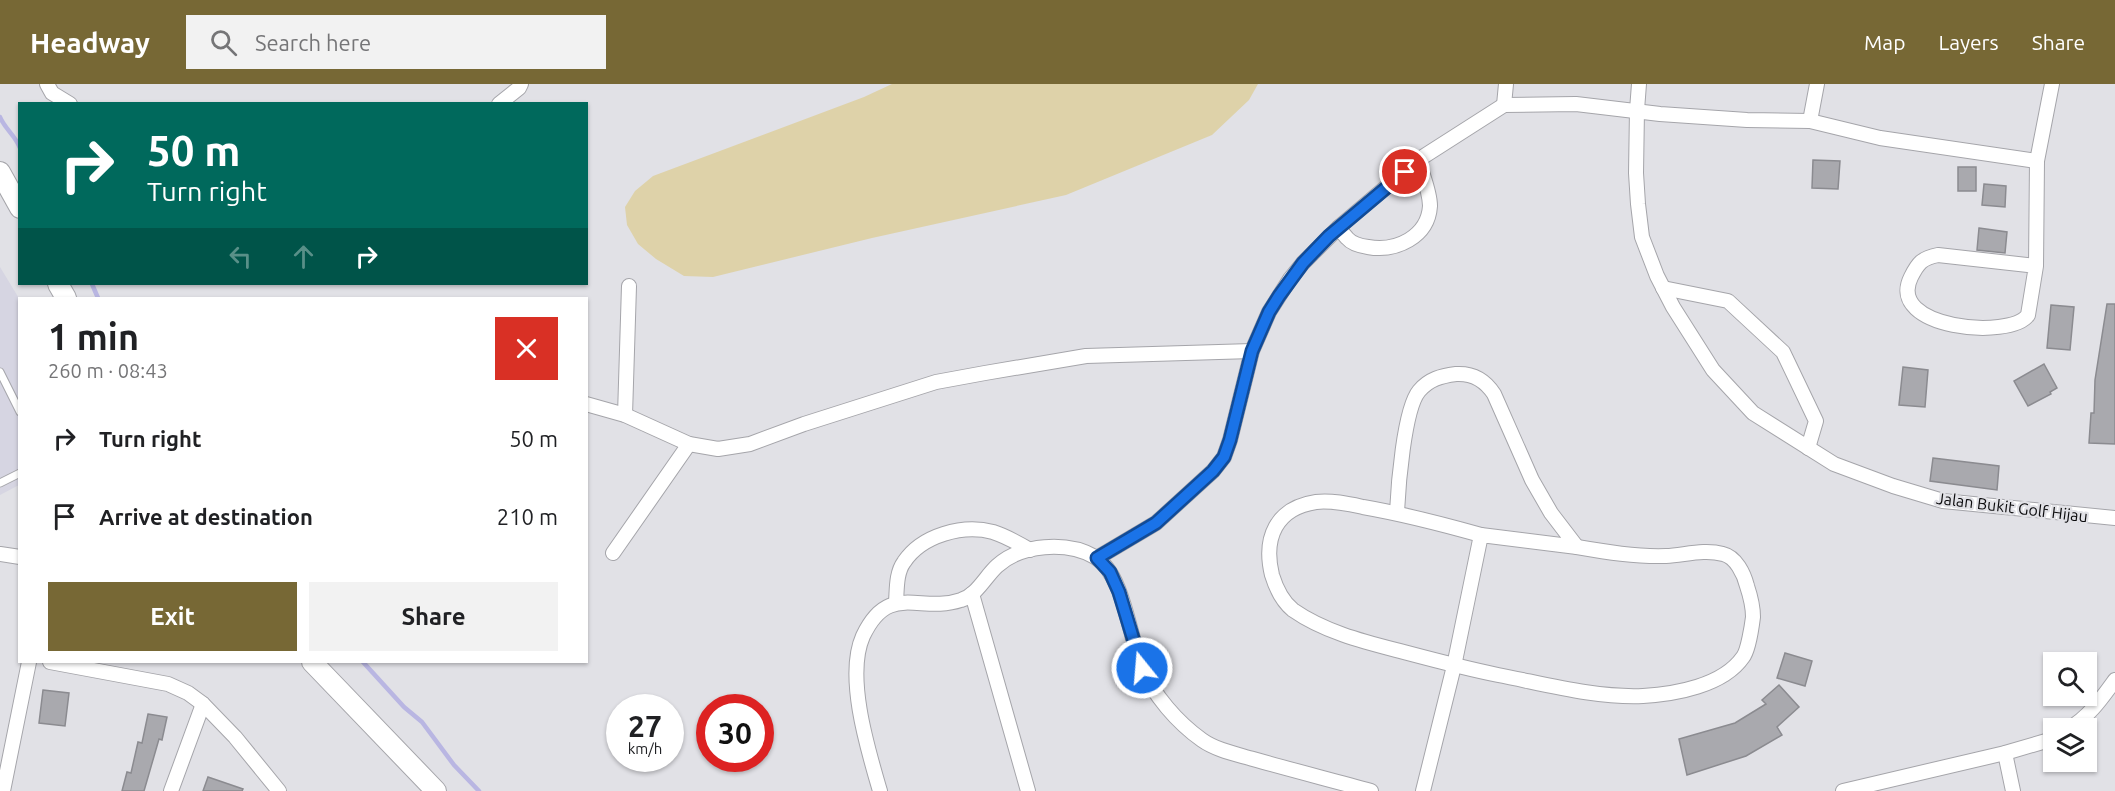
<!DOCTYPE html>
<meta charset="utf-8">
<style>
:root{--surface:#fff;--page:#f2f2f2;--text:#202124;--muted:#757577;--accent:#776835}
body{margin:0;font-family:Ubuntu,sans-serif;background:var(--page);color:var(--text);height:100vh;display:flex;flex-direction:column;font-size:22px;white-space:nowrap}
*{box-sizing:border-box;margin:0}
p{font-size:20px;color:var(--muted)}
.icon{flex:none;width:33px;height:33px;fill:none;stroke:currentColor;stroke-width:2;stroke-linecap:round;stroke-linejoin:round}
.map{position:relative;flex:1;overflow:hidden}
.details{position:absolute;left:18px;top:213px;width:570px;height:366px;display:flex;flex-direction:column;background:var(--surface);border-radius:0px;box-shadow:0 2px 4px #0004}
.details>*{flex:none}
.hud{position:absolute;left:18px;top:18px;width:570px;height:183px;border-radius:0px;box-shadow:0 2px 4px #0004;background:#00695c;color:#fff;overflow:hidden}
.tools{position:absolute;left:2043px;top:568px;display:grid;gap:12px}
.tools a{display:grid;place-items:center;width:54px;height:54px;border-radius:0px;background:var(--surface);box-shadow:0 2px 4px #0004;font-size:30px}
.speed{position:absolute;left:606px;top:610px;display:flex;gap:12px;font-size:30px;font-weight:700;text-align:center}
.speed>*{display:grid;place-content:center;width:78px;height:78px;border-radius:50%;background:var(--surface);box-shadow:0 2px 4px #0004;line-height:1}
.speed small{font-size:15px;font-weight:400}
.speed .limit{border:9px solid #d22;background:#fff;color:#111}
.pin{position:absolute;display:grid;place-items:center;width:51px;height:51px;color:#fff;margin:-26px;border:3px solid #fff;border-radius:50%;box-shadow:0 2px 6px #0007}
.me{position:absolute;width:66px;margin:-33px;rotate:343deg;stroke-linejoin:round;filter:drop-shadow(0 0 4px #0008)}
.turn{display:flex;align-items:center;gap:21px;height:126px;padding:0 30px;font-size:27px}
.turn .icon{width:78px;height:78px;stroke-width:2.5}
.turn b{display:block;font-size:42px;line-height:51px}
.lanes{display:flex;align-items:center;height:57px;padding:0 30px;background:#0003;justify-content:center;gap:30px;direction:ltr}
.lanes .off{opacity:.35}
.round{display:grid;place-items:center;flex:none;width:63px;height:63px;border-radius:0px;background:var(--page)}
.summary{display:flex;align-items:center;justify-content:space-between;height:102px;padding:0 30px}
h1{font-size:36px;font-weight:600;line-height:45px}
.primary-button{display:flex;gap:12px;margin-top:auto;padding:12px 30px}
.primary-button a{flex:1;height:69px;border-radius:0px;background:var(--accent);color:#fff;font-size:24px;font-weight:600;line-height:69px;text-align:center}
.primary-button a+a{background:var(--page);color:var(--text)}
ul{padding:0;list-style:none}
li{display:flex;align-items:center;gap:18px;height:78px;padding:0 30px}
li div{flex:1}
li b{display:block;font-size:22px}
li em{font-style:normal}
header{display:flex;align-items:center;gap:36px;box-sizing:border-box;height:84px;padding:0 30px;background:var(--accent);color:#fff}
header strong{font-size:28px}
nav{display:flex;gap:33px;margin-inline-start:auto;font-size:21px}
.search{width:420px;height:54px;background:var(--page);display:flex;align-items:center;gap:15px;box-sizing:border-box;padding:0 21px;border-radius:0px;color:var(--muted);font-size:22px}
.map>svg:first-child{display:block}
.built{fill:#d6d5e2}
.green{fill:#ded2a9}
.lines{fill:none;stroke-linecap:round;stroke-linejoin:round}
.stream{stroke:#b9b6e2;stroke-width:4.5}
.building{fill:#a9a9ae;stroke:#8b8b90;stroke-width:1.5}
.service-casing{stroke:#a5a5aa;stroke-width:9}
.minor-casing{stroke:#a5a5aa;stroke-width:16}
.secondary-casing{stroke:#a5a5aa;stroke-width:22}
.service{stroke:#fff;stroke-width:7}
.minor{stroke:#fff;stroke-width:14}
.secondary{stroke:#fff;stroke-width:20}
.route-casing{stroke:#114b97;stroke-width:15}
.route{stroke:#1a73e8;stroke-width:10}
.labels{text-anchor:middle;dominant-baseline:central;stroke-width:4.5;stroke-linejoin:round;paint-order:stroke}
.street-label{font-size:16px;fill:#0b0b0d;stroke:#e1e1e6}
</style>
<header>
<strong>Headway</strong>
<div class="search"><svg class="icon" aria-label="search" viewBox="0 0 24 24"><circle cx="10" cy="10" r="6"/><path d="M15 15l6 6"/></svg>Search here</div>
<nav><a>Map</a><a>Layers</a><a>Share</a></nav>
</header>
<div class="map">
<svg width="2115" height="707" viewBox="0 0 2115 707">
<rect width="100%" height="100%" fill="#e1e1e6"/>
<!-- built -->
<polygon class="built" points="0,183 20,216 19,401 0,411"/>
<!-- green -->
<polygon class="green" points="892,0 1258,0 1249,16 1212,51 1066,111 872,154 713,193 684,192 656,175 638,160 627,141 625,123 635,107 653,92 864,13"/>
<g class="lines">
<!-- stream -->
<g class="stream">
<path d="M0,33C5,45 15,51 20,64"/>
<polyline points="92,200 98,214"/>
<polyline points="363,578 404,623 422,638 454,681 479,707"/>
</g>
</g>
<!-- building -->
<g class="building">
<polygon points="1813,76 1840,77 1838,105 1812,104"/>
<rect x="1958" y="83" width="18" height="24"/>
<polygon points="1984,100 2006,102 2005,123 1982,121"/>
<polygon points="1979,144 2007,148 2005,169 1977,166"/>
<polygon points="2107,220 2115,220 2115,360 2089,359 2091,329 2094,329 2095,296"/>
<polygon points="2051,221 2074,223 2070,266 2047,264"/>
<polygon points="2044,280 2057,304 2050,308 2051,310 2028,322 2014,297"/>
<polygon points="1903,283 1928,286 1925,323 1899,321"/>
<polygon points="1933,374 1999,382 1997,406 1930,397"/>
<polygon points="1785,569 1812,577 1805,602 1777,594"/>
<polygon points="1779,601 1799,623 1777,643 1782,651 1746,672 1687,691 1679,655 1735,639 1766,620 1762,616"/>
<polygon points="43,606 69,609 65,642 39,639"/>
<polygon points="148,630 167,633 162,656 159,655 144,707 122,707 127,688 131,689 138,658 142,659"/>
<polygon points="208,693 243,705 242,707 203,707"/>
</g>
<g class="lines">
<!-- service casing -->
<g class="service-casing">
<g id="service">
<polyline points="0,288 20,328"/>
<polyline points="0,399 20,389"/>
</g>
</g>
<!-- minor casing -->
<g class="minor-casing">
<g id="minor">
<polyline points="47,0 52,9 70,20"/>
<polyline points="1639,0 1637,26 1636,89 1638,120 1642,153 1657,192 1673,223 1713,286 1753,329 1834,380 1893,402 1943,417 2115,434"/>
<polyline points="499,20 519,4 521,0"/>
<polyline points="1504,21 1506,0"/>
<polyline points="1810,37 1817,0"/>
<path d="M1339,143C1341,147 1344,151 1347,154C1352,160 1361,162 1368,163C1396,168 1428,153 1430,122C1430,107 1422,90 1418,76"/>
<path d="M2036,182L2028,231C2011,256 1885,245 1911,193C1918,179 1922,174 1938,171L2036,182L2037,77L2052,0"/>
<polyline points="1663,204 1728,217 1783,268 1816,337 1808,364"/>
<polyline points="586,320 625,331 689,360 718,365 750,360 804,340 936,298 985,289 1086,272 1252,267"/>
<polyline points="625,331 629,202"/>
<path d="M1397,429C1398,404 1404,325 1419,307C1429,295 1441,292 1456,290C1473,289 1485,296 1494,310L1532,396L1551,429L1577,463L1481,451L1454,582L1423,707"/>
<path d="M1481,451C1442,440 1403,430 1363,423C1349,420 1331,416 1316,418C1276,424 1263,454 1272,491C1276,504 1282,517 1293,526C1323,547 1361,557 1396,566C1430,575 1463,584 1498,591C1545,600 1595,614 1643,612C1675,610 1723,602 1743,573C1748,567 1752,541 1753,533C1753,524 1750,511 1747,502C1744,490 1736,473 1723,470C1704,465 1685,471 1666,472C1636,473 1606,468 1577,463"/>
<polyline points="613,469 689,360"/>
<polyline points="0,470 20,473"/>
<polyline points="1097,474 1156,439 1213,387 1224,373 1230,356 1252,267 1269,228 1290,195 1303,179 1339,143 1418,76 1504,21 1576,20 1660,30 1747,36 1810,37 1880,54 2037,77"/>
<polyline points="972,510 1028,707"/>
<path d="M896,518C897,505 896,489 904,478C922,451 963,440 993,448C1006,452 1018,459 1030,466"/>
<polyline points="50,578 168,600 188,609 203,620 235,653 279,707"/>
<path d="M2068,645C2088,634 2102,614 2115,596"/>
<polyline points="2005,669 2013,707"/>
<polyline points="3,707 29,578"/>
<polyline points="171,707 203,620"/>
<path d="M880,707C868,666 845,592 863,552C889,497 920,530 961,516C977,511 985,493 997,482C1021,460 1067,457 1095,473C1124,490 1129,553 1142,583C1153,611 1178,639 1202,656C1216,666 1236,670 1253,675C1292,686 1331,696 1371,707"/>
<polyline points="1843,707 2005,669 2046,657 2054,653"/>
</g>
</g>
<!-- secondary casing -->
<g class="secondary-casing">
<g id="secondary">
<polyline points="0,88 20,124"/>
<polyline points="58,200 66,214"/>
<polyline points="312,578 436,707"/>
</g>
</g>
<!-- service -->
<use href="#service" class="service"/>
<!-- minor -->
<use href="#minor" class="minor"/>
<!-- secondary -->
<use href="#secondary" class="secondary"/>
</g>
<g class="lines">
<!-- route casing -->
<g class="route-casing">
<polyline id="route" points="1142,584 1119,508 1110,488 1097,474 1156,439 1213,387 1224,373 1230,356 1252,267 1269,228 1279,212 1303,179 1329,152 1405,88"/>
</g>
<!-- route -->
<use href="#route" class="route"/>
</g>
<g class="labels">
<!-- street labels -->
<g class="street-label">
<text transform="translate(2012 423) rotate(7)">Jalan Bukit Golf Hijau</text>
</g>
</g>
</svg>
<div class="tools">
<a><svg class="icon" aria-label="search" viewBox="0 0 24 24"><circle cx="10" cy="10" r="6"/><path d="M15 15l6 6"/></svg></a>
<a><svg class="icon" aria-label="layers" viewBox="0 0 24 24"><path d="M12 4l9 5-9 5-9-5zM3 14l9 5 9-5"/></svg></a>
</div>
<div class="speed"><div>27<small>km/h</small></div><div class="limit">30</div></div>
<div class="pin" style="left:1405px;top:88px;background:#d93025"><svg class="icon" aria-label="arrive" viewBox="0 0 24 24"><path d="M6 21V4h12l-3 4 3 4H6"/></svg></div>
<svg class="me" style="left:1142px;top:584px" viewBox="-20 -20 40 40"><circle r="17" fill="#1a73e8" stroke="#fff" stroke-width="3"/><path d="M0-11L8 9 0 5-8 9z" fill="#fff"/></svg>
<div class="hud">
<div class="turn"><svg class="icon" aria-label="right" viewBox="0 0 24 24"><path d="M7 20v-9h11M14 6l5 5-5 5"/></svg><div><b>50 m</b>Turn right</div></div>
<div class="lanes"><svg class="icon off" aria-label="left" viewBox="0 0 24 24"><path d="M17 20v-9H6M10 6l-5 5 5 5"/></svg><svg class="icon off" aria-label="ahead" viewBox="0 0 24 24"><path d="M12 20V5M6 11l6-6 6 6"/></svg><svg class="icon" aria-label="right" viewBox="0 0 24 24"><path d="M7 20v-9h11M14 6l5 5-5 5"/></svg></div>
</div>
<section class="details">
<div class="summary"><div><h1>1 min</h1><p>260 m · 08:43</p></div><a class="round" style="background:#d93025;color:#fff"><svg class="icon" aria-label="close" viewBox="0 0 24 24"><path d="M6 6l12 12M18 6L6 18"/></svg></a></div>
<ul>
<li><svg class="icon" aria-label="right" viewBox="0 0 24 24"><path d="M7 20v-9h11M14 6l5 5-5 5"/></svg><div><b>Turn right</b></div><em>50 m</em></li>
<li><svg class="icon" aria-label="arrive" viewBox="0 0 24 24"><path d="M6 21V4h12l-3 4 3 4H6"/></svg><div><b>Arrive at destination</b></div><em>210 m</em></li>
</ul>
<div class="primary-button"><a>Exit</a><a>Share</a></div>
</section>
</div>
